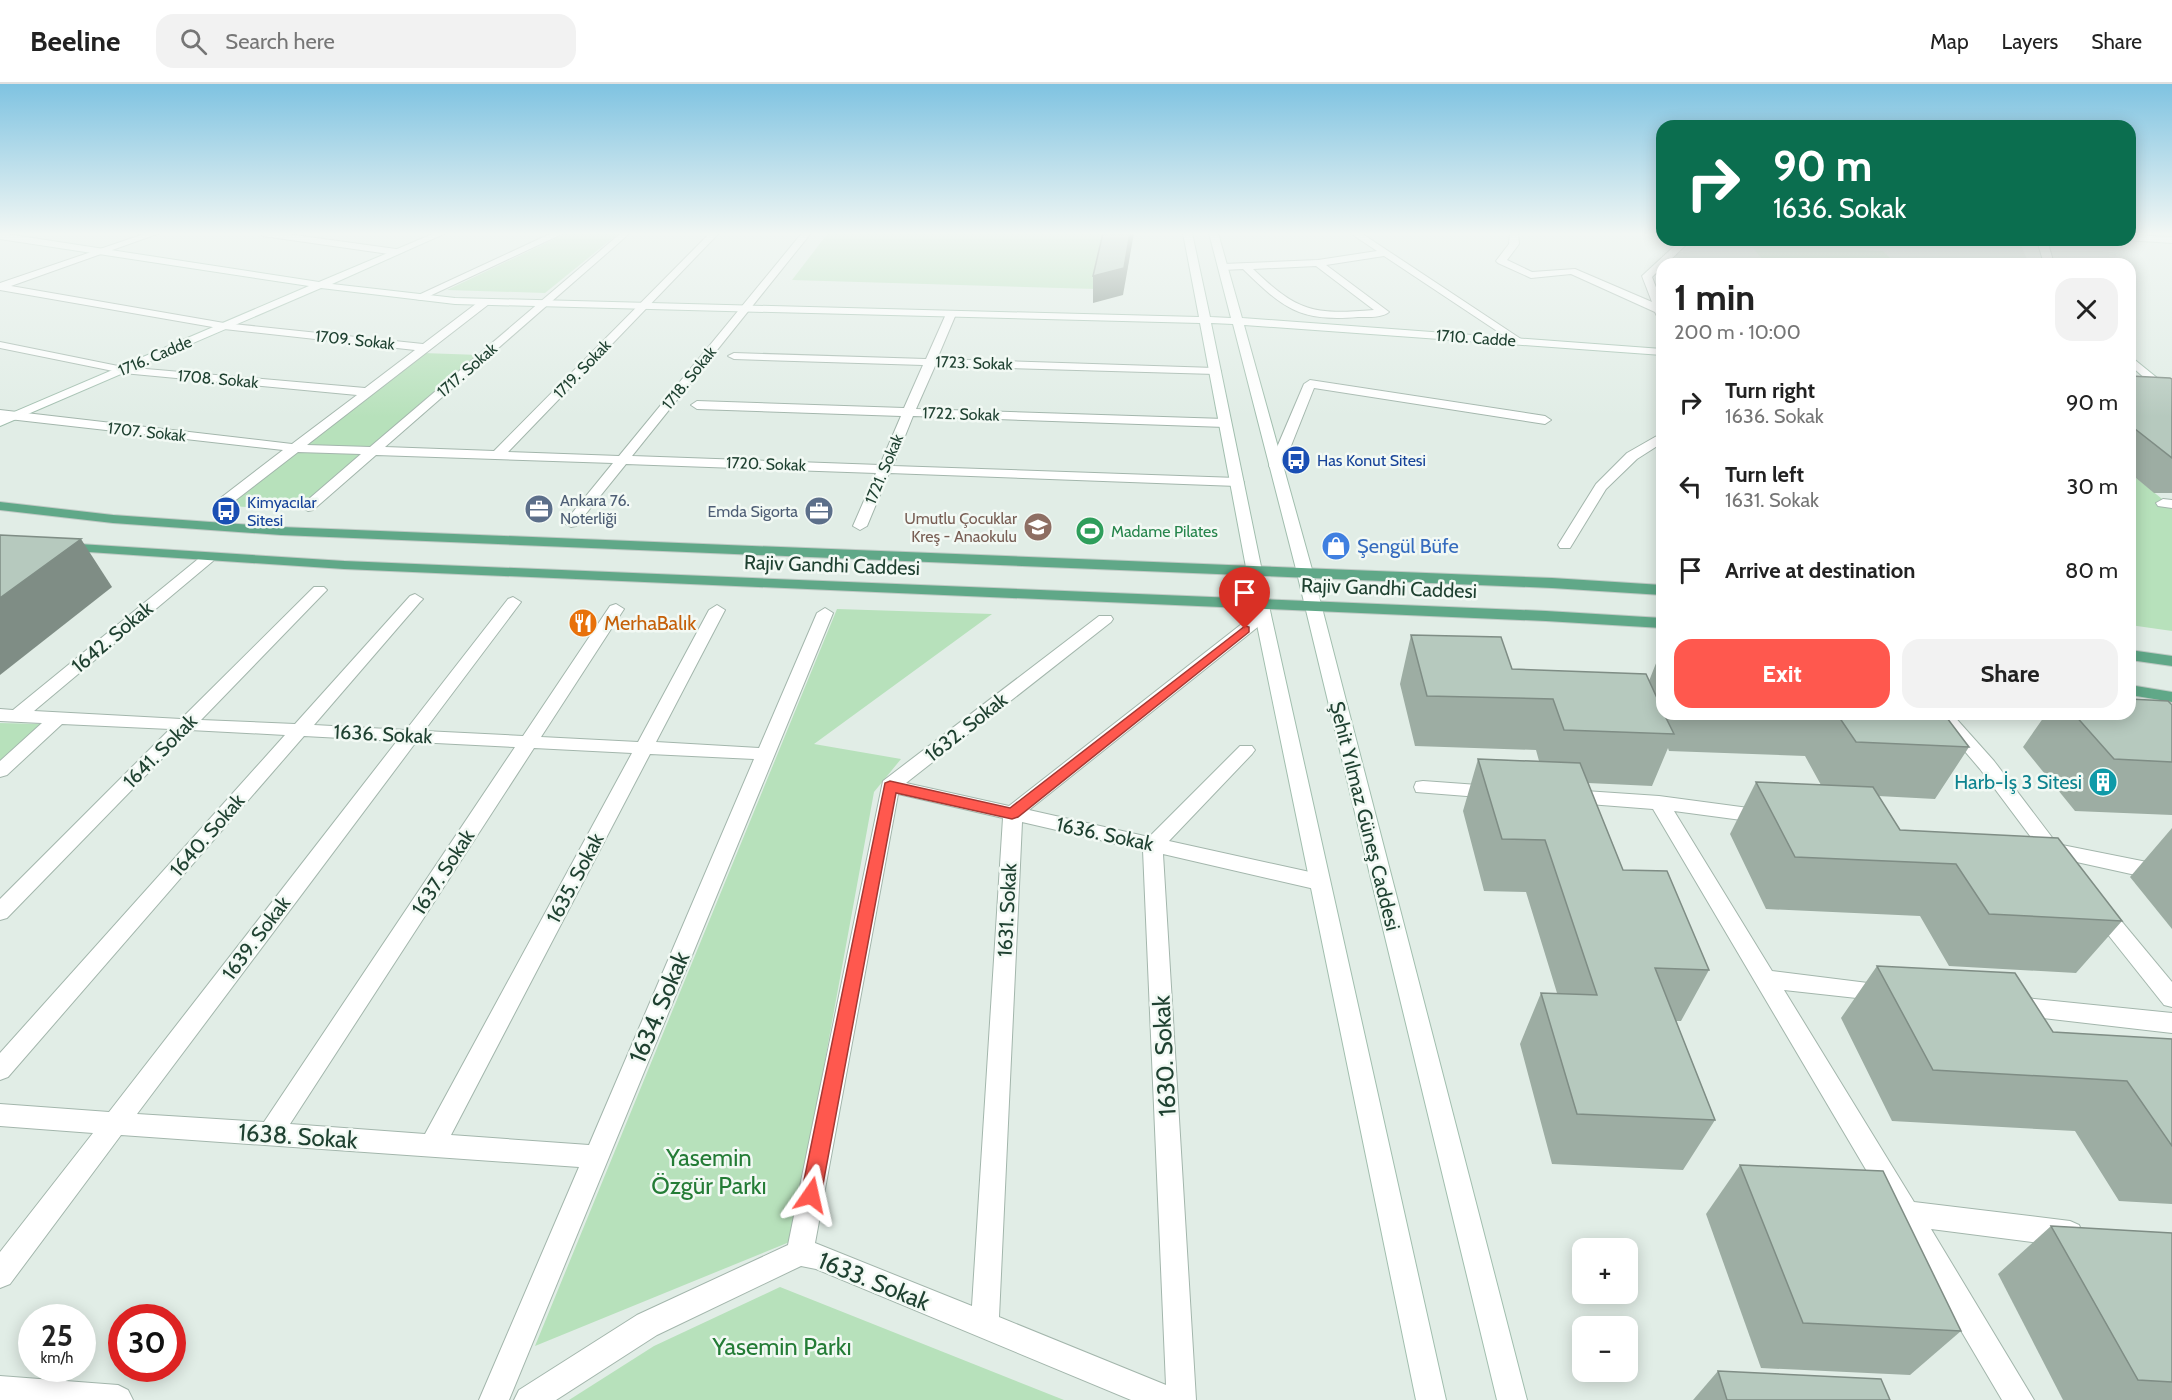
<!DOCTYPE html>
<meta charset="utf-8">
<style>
:root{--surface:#fff;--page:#f2f2f2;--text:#222;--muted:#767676;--line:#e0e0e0;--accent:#ff584e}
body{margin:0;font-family:Cabin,sans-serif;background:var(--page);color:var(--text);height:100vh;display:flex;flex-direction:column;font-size:22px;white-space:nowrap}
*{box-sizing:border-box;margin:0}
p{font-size:20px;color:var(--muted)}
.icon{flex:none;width:33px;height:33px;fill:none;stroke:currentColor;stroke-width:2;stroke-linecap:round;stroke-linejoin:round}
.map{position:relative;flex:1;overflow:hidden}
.panel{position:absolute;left:1656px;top:174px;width:480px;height:462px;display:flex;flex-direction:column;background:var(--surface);border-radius:18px;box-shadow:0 3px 15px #0003}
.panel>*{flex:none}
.top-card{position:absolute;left:1656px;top:36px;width:480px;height:126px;border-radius:18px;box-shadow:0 3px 15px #0003;background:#0b6e4f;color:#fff;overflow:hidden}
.fabs{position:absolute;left:1572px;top:1154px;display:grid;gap:12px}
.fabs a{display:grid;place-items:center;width:66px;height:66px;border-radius:12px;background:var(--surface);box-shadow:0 3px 15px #0003;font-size:30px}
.speed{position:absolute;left:18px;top:1220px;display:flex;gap:12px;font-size:30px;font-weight:700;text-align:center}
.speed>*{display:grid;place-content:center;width:78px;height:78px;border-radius:50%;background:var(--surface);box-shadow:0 3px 15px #0003;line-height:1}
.speed small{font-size:15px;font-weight:400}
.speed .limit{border:9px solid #d22;background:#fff;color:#111}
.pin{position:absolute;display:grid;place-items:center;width:51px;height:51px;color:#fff;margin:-62px -26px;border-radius:50% 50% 50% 0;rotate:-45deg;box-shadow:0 0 6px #0007}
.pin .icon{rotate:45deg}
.me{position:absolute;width:66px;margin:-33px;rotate:11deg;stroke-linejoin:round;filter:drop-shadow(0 0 4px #0008)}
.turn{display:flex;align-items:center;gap:21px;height:126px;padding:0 18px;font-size:27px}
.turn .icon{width:78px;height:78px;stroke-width:2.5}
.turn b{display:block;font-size:42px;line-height:51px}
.round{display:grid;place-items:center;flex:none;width:63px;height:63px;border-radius:18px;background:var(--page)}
.head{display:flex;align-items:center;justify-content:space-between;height:102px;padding:0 18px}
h1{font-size:36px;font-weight:700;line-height:45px}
.cta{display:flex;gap:12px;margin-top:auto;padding:12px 18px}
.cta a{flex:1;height:69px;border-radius:18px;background:var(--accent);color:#fff;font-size:24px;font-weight:700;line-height:69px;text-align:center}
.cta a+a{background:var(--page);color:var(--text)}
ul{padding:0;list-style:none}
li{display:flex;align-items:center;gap:18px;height:84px;padding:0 18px}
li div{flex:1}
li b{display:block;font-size:22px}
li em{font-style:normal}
header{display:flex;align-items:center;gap:36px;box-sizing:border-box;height:84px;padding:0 30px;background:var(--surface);border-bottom:2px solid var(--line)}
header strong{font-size:28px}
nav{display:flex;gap:33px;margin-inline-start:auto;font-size:21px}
.search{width:420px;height:54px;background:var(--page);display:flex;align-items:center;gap:15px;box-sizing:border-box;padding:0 21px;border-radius:18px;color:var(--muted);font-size:22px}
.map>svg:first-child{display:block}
.built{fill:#cfded4}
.green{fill:#b7e1bb}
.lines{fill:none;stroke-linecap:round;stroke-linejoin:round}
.street-casing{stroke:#a3b6ac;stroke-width:2}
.secondary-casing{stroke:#a1beae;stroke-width:2}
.primary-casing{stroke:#c0cac5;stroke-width:2}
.street{fill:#fff;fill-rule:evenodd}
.secondary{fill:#fff;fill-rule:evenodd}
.primary{fill:#60a888;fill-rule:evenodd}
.wall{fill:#9dada3}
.shaded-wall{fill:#7f8d85}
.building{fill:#b6c9be;stroke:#7f8d85;stroke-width:1.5}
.route{fill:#ff584e;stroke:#a63933;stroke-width:1.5}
.labels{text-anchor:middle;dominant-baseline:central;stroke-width:5;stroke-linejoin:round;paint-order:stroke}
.far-street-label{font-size:16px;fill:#1f4131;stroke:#f2f9f4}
.far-transit-label{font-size:16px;fill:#164399;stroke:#f2f9f4;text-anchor:start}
.far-service-label{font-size:16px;fill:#4e5e75;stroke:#f2f9f4;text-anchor:start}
.far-education-label{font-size:16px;fill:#785e54;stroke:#f2f9f4;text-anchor:end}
.far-leisure-label{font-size:16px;fill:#27864d;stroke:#f2f9f4;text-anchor:start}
.shop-label{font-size:20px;fill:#366cbe;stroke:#f2f9f4;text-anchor:start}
.street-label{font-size:20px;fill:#1f4131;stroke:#f2f9f4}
.food-label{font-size:20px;fill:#c56008;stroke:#f2f9f4;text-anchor:start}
.culture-label{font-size:20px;fill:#0d838f;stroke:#f2f9f4;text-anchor:end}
.near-street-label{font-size:24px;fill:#1f4131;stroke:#f2f9f4}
.near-park-label{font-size:24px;fill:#247c36;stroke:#f2f9f4}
</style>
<header>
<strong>Beeline</strong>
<div class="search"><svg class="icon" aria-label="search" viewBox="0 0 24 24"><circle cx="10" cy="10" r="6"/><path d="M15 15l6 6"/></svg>Search here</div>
<nav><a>Map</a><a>Layers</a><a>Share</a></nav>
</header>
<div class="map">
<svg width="2172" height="1316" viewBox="0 0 2172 1316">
<rect width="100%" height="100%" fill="#e1ede6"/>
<!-- built -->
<polygon class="built" points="1700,156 2019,156 2029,180 1668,180 1674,172"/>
<!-- green -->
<g class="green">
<polygon points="567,149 619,149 545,209 447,206"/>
<polygon points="828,149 1108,149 1096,205 792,196"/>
<polygon points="1750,160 1883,167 1896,180 1766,180"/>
<polygon points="423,269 480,271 298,426 229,422"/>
<polygon points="2130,389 2172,423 2172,547 2130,541"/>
<polygon points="837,525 992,530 814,660 901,675 874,708 792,1157 535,1262"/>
<polygon points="0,639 42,640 0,678"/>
<polygon points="780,1203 1064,1316 569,1316 654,1262"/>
</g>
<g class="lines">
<!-- street casing -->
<g class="street-casing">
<g id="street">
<polygon points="147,149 160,149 11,202 224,239 423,260 481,216 489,216 489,220 307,361 370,363 621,149 630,149 385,363 494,367 710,149 719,149 508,368 619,372 802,149 811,149 632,372 880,381 901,332 697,325 691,321 697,317 904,324 923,281 734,275 728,272 734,269 926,275 946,230 951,227 956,230 937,275 1215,284 1221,287 1215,290 935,282 916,325 1225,335 1231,339 1225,343 913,332 893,382 1237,394 1244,398 1237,402 889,389 867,442 860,446 853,442 876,389 626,380 576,442 571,443 564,439 613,379 376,371 313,426 308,427 301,423 303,420 361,370 298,368 228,422 223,423 216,419 218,416 283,366 0,334 0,326 292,360 357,311 123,289 0,264 0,258 123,283 365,304 415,266 224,245 0,206 0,199"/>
<polygon points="258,149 280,149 396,165 401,168 396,171 263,152"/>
<polygon points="552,149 564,149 421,216 412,214"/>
<path d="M1350,149H1361L1524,257L1519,260L1515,259L1384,172L1326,181L1389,228C1382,234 1367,233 1358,233C1299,238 1283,224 1243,185L1223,186L1218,183L1223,180L1318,176L1377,167ZM1316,182L1374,226C1313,231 1298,228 1253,185Z"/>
<polygon points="1510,149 1518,149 1519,160 1507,176 1532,188 1575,185 1652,218 1642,192 1681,156 1691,156 1666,180 1662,180 1662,183 1652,193 1662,219 1661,233 1657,232 1655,228 1571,190 1531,194 1498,179 1496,177 1509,160"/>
<polygon points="1310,296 1545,332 1551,336 1545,340 1314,304 1283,382 1276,386 1271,385 1269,382 1304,300"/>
<polygon points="1662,349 1662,359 1637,375 1606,405 1570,464 1560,464 1558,461 1596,400 1627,369"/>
<polygon points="2163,415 2172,416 2172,424 2158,422 2156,419"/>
<path d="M208,470L213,471L215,474L213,477L34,627L181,635L314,503H324L327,506L324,509L201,636L295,640L410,512L415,510L423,515L420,518L314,641L406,646L508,515L513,513L521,518L424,647L523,652L610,522L616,520L624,525L541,653L638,658L709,526L717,521L725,526L656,658L759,664L817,529L825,524L833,529L509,1316H479L579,1083L121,1051L10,1200L0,1204V1168L93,1049L0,1042V1020L109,1028L397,657L304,652L8,993L0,996V969L285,651L190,646L7,834L0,836V815L170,645L62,640L7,691L0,693V677L42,639L0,637V625L13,626L203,471ZM416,658L515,663L264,1038L137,1030ZM534,664L632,669L425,1050L290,1040ZM650,670L754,675L589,1061L451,1051Z"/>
<path d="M1263,526L1269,528L1271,531L1269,534L1029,726L1149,753L1240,662H1252L1255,666L1252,670L1169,757L1319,790L1326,793L1329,798L1326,803L1319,806L1163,770L1196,1316H1131L816,1185L801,1182L657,1251L556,1316H514L519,1306L637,1231L788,1161L883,697L1099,532H1111L1113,535L1111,538L906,699L1009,722L1257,528ZM898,710L1003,734L972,1222L815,1159ZM1022,738L1143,766L1166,1301L999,1233Z"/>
<path d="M1933,630H1952L1994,677L2057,760L2172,783V799L2063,775C2052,780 2041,774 2039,764L1980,685Z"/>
<polygon points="1423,697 1492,702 1499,703 1501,708 1499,713 1492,714 1416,708 1414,703 1416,698"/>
<polygon points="1570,706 1659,712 1771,727 1774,732 1771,737 1764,739 1674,727 1772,887 1892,902 1895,908 1892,914 1884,917 1784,906 1914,1118 2070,1137 2079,1141 2083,1150 2079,1159 2070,1163 1931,1145 2034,1316 2002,1316 1653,725 1563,718 1561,713 1563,708"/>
<polygon points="2101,819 2108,821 2172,898 2172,923 2164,921 2094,833 2091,827 2094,821"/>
<polygon points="2016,913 2172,929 2172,949 2016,931 2008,929 2005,922 2008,915"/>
<polygon points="0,1292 118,1301 128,1306 133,1316 0,1316"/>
</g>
</g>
<!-- secondary casing -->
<g class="secondary-casing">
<g id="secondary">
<polygon points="0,149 319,198 435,149 446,149 332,200 455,214 1199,233 1183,149 1192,149 1210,233 1231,234 1209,149 1218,149 1242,234 1662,265 1662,271 1244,241 1313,489 1527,1316 1497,1316 1297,489 1233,240 1211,239 1271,531 1446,1316 1416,1316 1255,531 1200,239 455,220 321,204 0,342 0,334 309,202 0,155"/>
<polygon points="2130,151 2172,153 2172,159 2127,156 2130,156"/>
<polygon points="2037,156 2047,156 2054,180 2044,180"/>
<polygon points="2130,272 2172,306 2172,316 2168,315 2130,281"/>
</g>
</g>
<!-- primary casing -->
<g class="primary-casing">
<g id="primary">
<polygon points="0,418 113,431 281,443 1552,494 1662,501 1662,511 1552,504 281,451 113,439 0,426"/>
<polygon points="64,459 344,477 1546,527 1662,534 1662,544 1546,537 344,485 59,466 57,463"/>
<polygon points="2130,566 2172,572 2172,582 2130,576"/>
<polygon points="2130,601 2172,608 2172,618 2130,611"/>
</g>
</g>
<!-- street -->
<use href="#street" class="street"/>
<!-- secondary -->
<use href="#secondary" class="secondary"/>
<!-- primary -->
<use href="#primary" class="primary"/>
</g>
<!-- wall -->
<g class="wall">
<polygon points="2130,292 2172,295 2172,409 2154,409 2130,389"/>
<polygon points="1411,551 1512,585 1649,597 1662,564 1662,630 1944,630 1969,663 1935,715 1878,712 1900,746 2122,837 2076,889 1949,882 1920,832 1766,825 1730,750 1756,698 1821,701 1805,672 1669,667 1668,664 1652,702 1588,699 1623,786 1709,886 1681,937 1676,937 1715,1036 1683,1086 1552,1080 1520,960 1541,909 1557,909 1526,808 1484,807 1463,727 1478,675 1539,677 1536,666 1415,662 1400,600"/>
<polygon points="2172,621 2172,731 2075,727 2023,663 2046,630 2130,630"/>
<polygon points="2172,744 2172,845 2130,793"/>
<polygon points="1877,882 2053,948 2172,955 2172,1120 2119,1117 2075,1047 1892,1037 1841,934"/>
<polygon points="1740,1081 1961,1247 1910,1291 1761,1284 1706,1130"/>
<polygon points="2051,1142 2172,1149 2172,1316 2063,1316 1998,1190"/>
<polygon points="1718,1287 1890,1316 1693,1316"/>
</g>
<!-- shaded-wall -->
<g class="shaded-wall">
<polygon points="1130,149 1134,149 1123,211 1093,219 1093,192"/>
<polygon points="81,455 112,503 0,591 0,514"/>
</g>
<!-- building -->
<g class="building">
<polygon points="1103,149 1130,149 1124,184 1093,192"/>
<polygon points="2130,292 2170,294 2172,295 2172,374 2130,341"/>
<polygon points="0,451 81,455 0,514"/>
<polygon points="1411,551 1501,553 1512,585 1646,590 1662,625 1662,630 1664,630 1674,650 1564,646 1553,615 1427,612"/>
<polygon points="2130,615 2168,617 2172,621 2172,678 2114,675 2074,630 2130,630"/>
<polygon points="1837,630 1944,630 1969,663 1856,658"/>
<polygon points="1478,675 1580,679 1623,786 1667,787 1709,886 1655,884 1715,1036 1577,1030 1541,909 1597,911 1545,756 1502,755"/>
<polygon points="1756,698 1873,703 1900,746 2058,754 2122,837 1989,830 1956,780 1795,773"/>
<polygon points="1877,882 2015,889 2053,948 2172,955 2172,1062 2127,997 1933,986"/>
<polygon points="1740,1081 1883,1087 1961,1247 1803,1239"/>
<polygon points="2051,1142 2172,1149 2172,1298 2138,1296"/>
<polygon points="1718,1287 1881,1295 1890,1316 1727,1316"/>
</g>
<!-- sky -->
<linearGradient id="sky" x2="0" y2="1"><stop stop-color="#7fc3e1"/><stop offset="0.45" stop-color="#f2f7f4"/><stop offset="1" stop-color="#f2f7f4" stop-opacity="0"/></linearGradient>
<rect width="2172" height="333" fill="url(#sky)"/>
<!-- route -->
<polygon class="route" points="1245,542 1249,543 1249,548 1018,733 1012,735 896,709 821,1111 818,1118 811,1121 804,1118 801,1111 885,699 890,697 1010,724"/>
<!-- icons -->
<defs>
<g id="bus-disc" transform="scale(1.5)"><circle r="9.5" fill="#1a4fb4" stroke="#f2f9f4"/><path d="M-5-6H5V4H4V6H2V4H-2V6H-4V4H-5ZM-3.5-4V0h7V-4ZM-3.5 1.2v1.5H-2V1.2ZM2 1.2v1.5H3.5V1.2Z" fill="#fff"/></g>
<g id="office-disc" transform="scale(1.5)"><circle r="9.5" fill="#5c6f8a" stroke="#f2f9f4"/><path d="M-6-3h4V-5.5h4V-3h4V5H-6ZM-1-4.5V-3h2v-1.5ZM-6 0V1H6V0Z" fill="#fff"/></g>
<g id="school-disc" transform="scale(1.5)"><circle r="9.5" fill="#8d6e63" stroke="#f2f9f4"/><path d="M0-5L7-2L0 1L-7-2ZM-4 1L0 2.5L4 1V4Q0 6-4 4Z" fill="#fff"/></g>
<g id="stadium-disc" transform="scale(1.5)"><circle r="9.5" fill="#2e9e5b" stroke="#f2f9f4"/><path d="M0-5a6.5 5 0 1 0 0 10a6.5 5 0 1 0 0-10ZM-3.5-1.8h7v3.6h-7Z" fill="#fff"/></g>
<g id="shop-disc" transform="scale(1.5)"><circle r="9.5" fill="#3f7fe0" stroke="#f2f9f4"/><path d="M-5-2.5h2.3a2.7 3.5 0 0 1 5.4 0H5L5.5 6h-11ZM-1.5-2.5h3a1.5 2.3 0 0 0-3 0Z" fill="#fff"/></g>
<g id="restaurant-disc" transform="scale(1.5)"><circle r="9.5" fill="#e8710a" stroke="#f2f9f4"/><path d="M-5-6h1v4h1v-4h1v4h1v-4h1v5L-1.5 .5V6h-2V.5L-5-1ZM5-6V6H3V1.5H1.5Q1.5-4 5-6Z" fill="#fff"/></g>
<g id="building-disc" transform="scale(1.5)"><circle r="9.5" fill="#0f9aa8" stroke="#f2f9f4"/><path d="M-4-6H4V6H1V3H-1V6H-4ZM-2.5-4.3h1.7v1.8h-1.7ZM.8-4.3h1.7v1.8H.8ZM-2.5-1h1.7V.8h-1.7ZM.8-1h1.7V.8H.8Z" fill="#fff"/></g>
</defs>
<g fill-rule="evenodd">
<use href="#bus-disc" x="1296" y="376"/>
<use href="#office-disc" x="539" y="425"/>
<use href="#bus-disc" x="226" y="427"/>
<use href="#office-disc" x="819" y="427"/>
<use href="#school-disc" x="1038" y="443"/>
<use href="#stadium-disc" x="1090" y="447"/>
<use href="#shop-disc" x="1336" y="462"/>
<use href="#restaurant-disc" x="583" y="539"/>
<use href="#building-disc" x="2103" y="698"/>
</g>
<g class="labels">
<!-- far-street labels -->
<g class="far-street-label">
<text transform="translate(1476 254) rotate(4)">1710. Cadde</text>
<text transform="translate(355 256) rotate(6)">1709. Sokak</text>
<text transform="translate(155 272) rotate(-23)">1716. Cadde</text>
<text transform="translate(974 279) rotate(2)">1723. Sokak</text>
<text transform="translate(582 285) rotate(-46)">1719. Sokak</text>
<text transform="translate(467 286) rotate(-41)">1717. Sokak</text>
<text transform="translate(689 294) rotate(-51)">1718. Sokak</text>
<text transform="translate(218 295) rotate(5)">1708. Sokak</text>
<text transform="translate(961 330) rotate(2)">1722. Sokak</text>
<text transform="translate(147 348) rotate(6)">1707. Sokak</text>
<text transform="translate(766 380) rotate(2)">1720. Sokak</text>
<text transform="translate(884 385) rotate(-67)">1721. Sokak</text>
</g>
<!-- far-transit labels -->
<g class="far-transit-label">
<text x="1317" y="376">Has Konut Sitesi</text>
<text x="247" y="418">Kimyacılar<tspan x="247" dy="18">Sitesi</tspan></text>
</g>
<!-- far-service labels -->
<g class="far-service-label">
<text x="560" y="416">Ankara 76.<tspan x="560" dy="18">Noterliği</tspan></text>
<text x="798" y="427" text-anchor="end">Emda Sigorta</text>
</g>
<!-- far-education labels -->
<g class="far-education-label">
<text x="1017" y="434">Umutlu Çocuklar<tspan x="1017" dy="18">Kreş - Anaokulu</tspan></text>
</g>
<!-- far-leisure labels -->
<g class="far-leisure-label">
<text x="1111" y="447">Madame Pilates</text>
</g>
<!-- shop labels -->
<g class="shop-label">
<text x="1357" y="462">Şengül Büfe</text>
</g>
<!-- street labels -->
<g class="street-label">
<text transform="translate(832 481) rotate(2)">Rajiv Gandhi Caddesi</text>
<text transform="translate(1389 504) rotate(2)">Rajiv Gandhi Caddesi</text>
<text transform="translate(112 553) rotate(-40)">1642. Sokak</text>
<text transform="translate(966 643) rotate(-38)">1632. Sokak</text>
<text transform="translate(383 650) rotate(3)">1636. Sokak</text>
<text transform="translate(160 667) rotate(-45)">1641. Sokak</text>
<text transform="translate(1365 732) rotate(76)">Şehit Yılmaz Güneş Caddesi</text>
<text transform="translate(1105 750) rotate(12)">1636. Sokak</text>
<text transform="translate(207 751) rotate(-49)">1640. Sokak</text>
<text transform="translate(443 788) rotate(-57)">1637. Sokak</text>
<text transform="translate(575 794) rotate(-62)">1635. Sokak</text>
<text transform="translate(1007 826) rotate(-87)">1631. Sokak</text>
<text transform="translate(256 854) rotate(-53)">1639. Sokak</text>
</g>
<!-- food labels -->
<g class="food-label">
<text x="604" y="539">MerhaBalık</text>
</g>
<!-- culture labels -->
<g class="culture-label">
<text x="2082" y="698">Harb-İş 3 Sitesi</text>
</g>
<!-- near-street labels -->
<g class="near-street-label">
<text transform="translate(659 923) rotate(-67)">1634. Sokak</text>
<text transform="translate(1164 972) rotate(-93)">1630. Sokak</text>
<text transform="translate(298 1052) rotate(4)">1638. Sokak</text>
<text transform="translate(874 1197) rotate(22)">1633. Sokak</text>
</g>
<!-- near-park labels -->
<g class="near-park-label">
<text x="709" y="1073">Yasemin<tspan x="709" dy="28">Özgür Parkı</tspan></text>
<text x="782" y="1262">Yasemin Parkı</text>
</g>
</g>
</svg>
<div class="fabs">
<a>+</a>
<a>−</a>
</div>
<div class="speed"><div>25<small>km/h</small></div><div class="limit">30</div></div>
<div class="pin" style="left:1245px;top:545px;background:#d93025"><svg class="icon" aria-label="arrive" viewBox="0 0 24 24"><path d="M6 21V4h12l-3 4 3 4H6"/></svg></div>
<svg class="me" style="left:811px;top:1111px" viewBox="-20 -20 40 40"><path d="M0-17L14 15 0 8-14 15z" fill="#ff584e" stroke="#fff" stroke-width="4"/></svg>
<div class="top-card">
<div class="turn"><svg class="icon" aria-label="right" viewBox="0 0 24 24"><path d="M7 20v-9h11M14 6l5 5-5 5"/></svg><div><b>90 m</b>1636. Sokak</div></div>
</div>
<section class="panel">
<div class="head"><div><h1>1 min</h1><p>200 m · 10:00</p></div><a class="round"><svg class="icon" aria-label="close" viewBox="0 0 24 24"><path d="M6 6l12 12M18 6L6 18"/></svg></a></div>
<ul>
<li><svg class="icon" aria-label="right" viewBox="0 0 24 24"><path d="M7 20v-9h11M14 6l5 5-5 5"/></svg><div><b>Turn right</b><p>1636. Sokak</p></div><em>90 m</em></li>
<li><svg class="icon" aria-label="left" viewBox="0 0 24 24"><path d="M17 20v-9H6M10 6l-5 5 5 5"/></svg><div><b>Turn left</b><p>1631. Sokak</p></div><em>30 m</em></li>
<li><svg class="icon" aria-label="arrive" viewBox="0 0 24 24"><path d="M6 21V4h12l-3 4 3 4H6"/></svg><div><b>Arrive at destination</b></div><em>80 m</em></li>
</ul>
<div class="cta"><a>Exit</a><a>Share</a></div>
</section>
</div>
